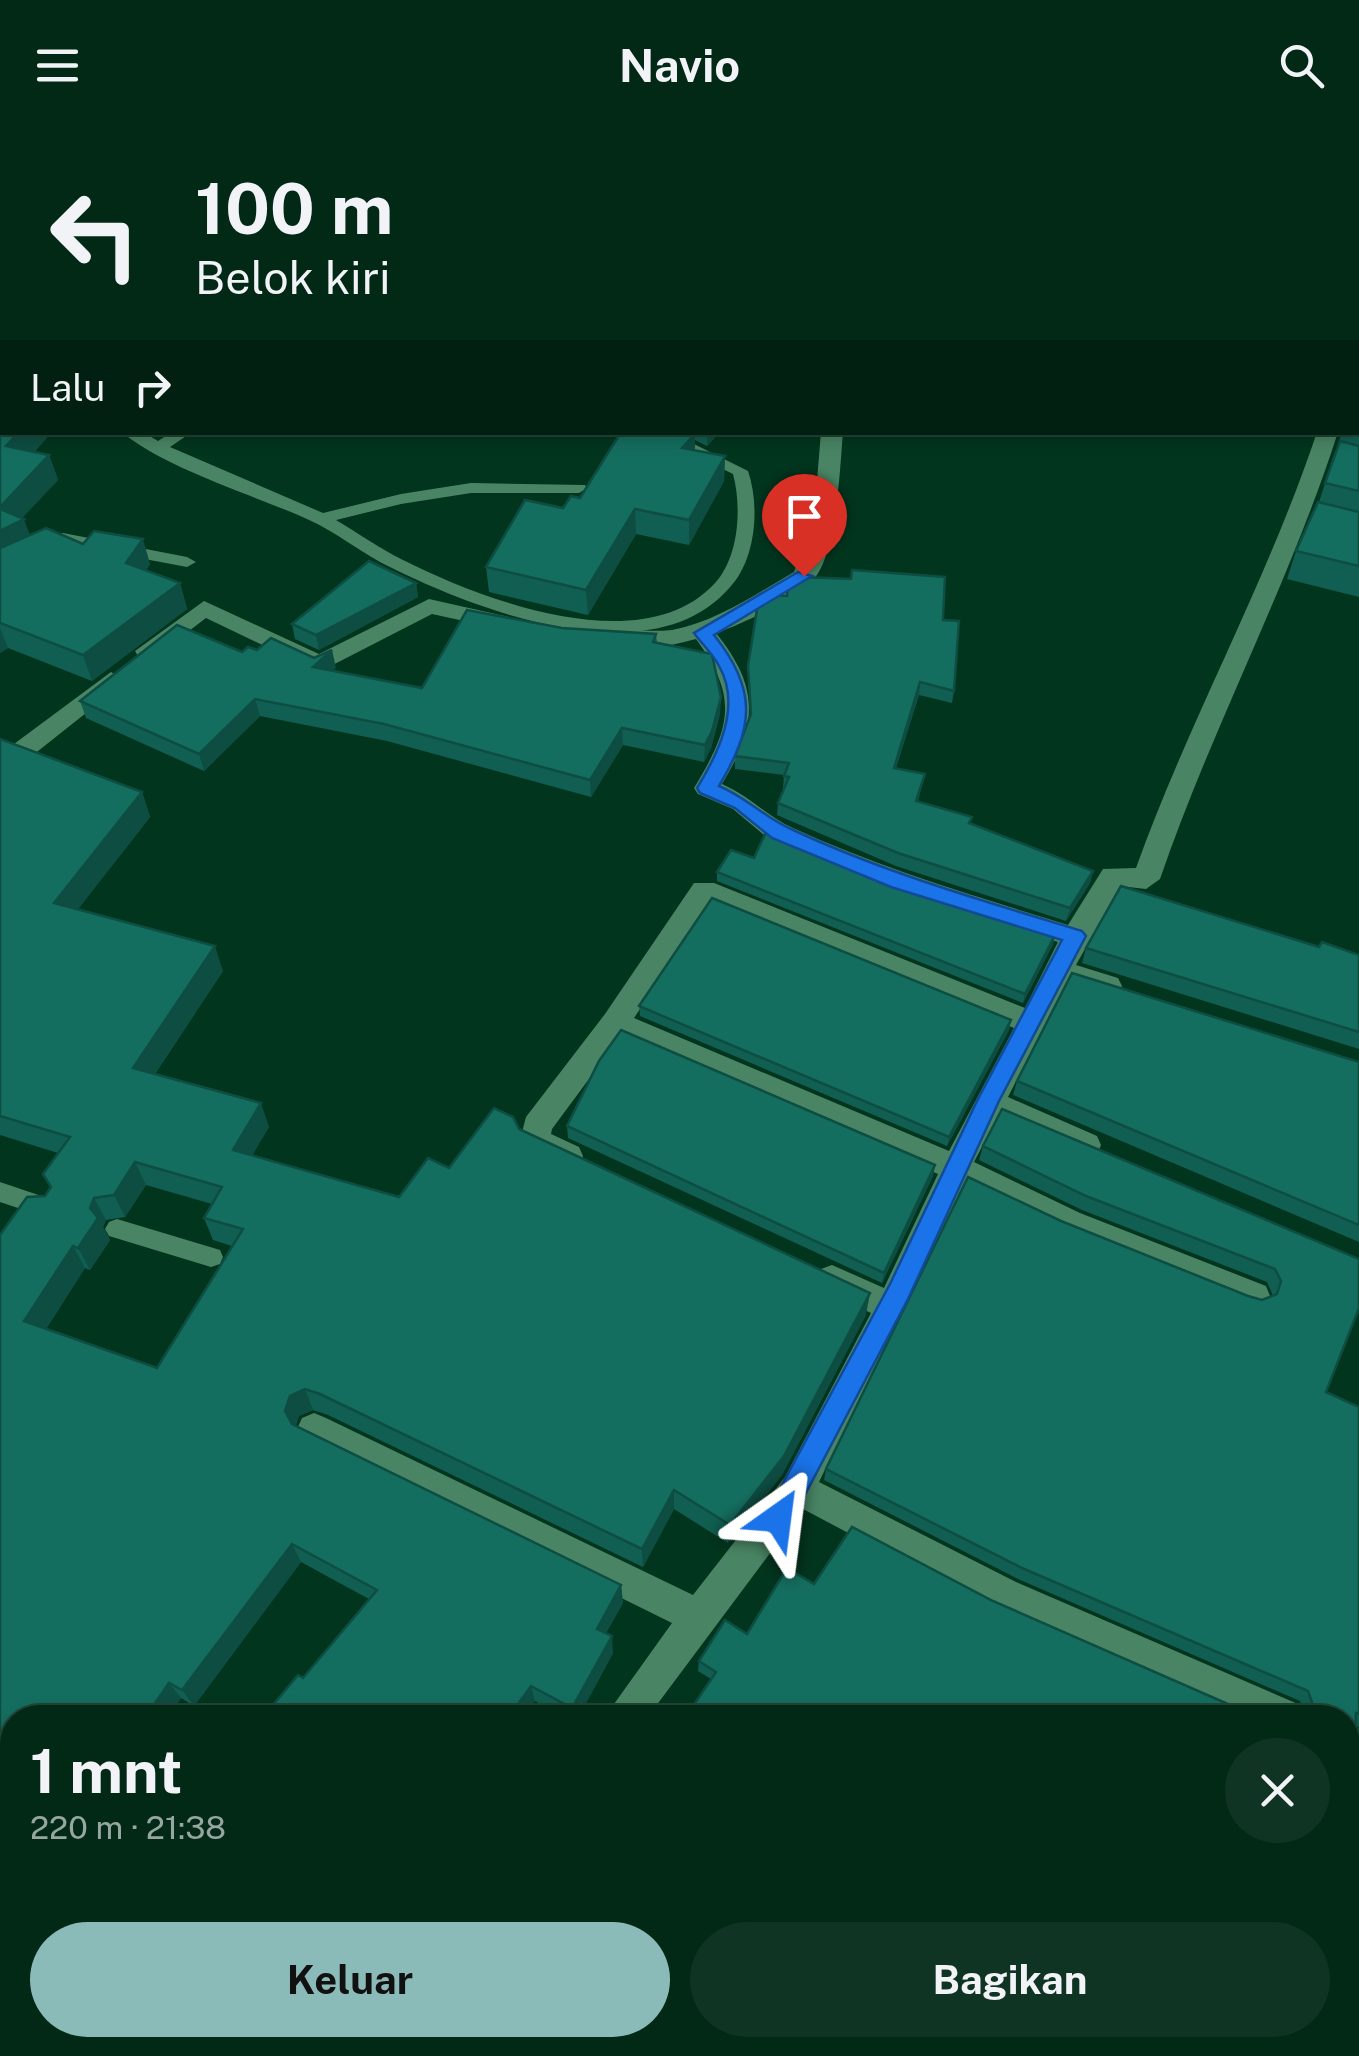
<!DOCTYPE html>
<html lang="id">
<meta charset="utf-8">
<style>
:root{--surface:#022816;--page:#103423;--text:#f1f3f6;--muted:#96a6a1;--line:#234435;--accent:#8bbbb9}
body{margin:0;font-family:"Public Sans",sans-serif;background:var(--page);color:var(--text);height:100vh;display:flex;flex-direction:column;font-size:38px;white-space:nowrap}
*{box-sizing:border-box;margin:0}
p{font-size:32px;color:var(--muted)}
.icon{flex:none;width:55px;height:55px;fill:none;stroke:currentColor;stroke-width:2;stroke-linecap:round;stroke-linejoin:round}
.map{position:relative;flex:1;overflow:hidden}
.details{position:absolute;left:0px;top:1575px;width:1360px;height:352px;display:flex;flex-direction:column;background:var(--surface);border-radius:40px 40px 0 0;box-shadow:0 5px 15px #0003,0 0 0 2px var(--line)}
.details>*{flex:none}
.top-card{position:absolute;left:0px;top:0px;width:1360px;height:305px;box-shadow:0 5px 15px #0003,0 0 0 2px var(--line);background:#022816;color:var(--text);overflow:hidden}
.pin{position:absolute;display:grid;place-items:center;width:85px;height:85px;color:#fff;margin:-102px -42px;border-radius:50% 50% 50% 0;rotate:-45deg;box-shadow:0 0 10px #0007}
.pin .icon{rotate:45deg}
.me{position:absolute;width:110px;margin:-55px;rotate:31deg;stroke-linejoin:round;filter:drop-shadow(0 0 8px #0008)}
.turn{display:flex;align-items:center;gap:35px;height:210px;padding:0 30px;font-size:45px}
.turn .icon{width:130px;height:130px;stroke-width:2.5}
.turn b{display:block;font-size:70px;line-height:85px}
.then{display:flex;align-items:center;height:95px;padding:0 30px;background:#0003;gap:20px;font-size:38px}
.round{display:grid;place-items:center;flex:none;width:105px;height:105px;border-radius:52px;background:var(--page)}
.overview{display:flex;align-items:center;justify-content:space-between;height:170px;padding:0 30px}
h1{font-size:60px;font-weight:700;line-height:75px}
.button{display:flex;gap:20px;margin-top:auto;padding:20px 30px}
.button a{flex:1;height:115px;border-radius:60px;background:var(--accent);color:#111;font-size:40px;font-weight:700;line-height:115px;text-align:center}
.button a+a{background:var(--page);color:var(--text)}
header{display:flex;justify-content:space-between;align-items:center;height:130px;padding:0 30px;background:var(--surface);font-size:45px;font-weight:700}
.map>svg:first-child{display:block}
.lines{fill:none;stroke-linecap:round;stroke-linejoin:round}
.lane{fill:#498564;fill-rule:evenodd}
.street{fill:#498564;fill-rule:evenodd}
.wall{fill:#115f52;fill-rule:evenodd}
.shaded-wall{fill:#0e4d42}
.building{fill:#146e5f;stroke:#0e4d42;stroke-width:2.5;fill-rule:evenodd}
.route{fill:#1a73e8;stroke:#114b97;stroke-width:2.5}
</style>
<header><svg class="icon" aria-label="menu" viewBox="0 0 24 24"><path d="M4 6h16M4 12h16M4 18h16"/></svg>Navio<svg class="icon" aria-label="search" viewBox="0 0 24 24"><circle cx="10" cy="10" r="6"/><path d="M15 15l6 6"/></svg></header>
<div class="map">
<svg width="1359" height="1926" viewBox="0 0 1359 1926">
<rect width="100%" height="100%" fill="#02351e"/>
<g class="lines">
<!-- lane -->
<g class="lane">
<path d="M122,302H143L158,311L172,302H192L170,317L323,383L401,364L471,353L585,355L587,358L579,363H471L401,374L336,390C358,403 379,418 401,429C482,470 643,532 715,453C739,427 742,377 733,344L648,302H670L748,341C760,376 756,428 731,456C654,548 481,482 392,438C362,424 337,402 307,389C256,366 162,337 122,302Z"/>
<polygon points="63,403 187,427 196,432 187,437 65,414 0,447 0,435"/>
<polygon points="0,1052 56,1071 60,1078 56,1085 48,1088 0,1072"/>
<polygon points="117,1089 220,1120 223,1127 220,1134 211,1137 109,1106 105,1099 109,1092"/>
</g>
<!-- street -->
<g class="street">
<rect x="1358" y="217" width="1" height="13"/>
<path d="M821,302H843C840,336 837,429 811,452C787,473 746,492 716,503C760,558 758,594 722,654C751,667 768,687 793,698C882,739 975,766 1068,795L1103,739L1136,738C1189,590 1267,452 1317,302H1338C1289,455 1212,597 1160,749L1146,759L1120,756L1076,835L1118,848L1122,856L1118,864L1108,867L1066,853L1008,967L1097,1006L1101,1015L1097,1024L1086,1028L997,988L974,1032L1080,1083L1266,1156L1270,1166L1266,1176L1254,1180L1242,1176L1058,1101L963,1056L819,1352L1016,1452L1298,1574L1303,1588H1239L990,1478L803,1379L647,1588H604L672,1493L302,1310L297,1299L302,1288L314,1283L326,1288L693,1465L785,1347L871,1183L821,1159L816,1149L821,1139L832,1135L884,1158L938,1044L620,907L552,999L551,1004L579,1017L583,1026L579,1035C561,1041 528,1027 520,1010L526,987L605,884L694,753H714L1025,878L1058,812L888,759L770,710L733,679L698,664L694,658C731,597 739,568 696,509C672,515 622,529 603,510C616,495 652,503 672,500C716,492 756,464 794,442L814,387ZM710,773L1014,898L949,1021L634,888Z"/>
<polygon points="429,469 509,487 513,492 501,499 432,484 319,542 206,488 156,526 138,526 135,521 204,471 319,524"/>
<polygon points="111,542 123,550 120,556 28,629 0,631 0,613 14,614"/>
<polygon points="1348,1595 1359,1599 1359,1638 1348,1634"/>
<polygon points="1359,1838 1359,1920 1348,1924 1332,1915 1348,1915 1348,1843"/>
<polygon points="347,1915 393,1915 389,1926 343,1926"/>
<polygon points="395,1915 447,1915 451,1926 399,1926"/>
</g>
</g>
<!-- wall -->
<g class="wall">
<polygon points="0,0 2,2 2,110 0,108"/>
<polygon points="0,122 2,302 52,302 34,322 49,325 58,350 22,388 30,405 83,414 150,434 146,440 180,453 187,479 92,551 8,518 0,523"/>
<polygon points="1359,227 1359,467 1287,449 1296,421 1319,372 1342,302 1358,302 1358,230"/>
<polygon points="621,302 720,302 707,316 695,310 695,320 725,326 724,351 689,415 636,404 588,485 489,462 486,437 563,378 580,368"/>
<polygon points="416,453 418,467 319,520 295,509 292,494"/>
<polygon points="943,490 954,561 952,573 919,565 896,638 925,644 918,671 970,694 1093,741 1090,753 1066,791 896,736 777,685 778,673 784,659 783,658 784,645 735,639 735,626 750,587 748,536"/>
<polygon points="562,498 656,504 657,513 720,584 711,618 704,632 623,615 591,667 387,611 260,586 204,641 86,588 80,571 242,522 336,538 333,540 422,558"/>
<path d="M0,609L142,662L150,687L78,779L223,841L155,944L269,997L252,1025L399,1067L519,999L866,1185L782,1345L728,1413L674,1379L643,1437L328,1285L313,1280L299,1286L296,1295L621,1455L623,1473L606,1503L613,1523L578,1588H564L535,1571L523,1588H262L303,1548L369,1469L301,1432L194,1576L181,1568L168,1588H12V1668L0,1662V1105L45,1066L51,1058L58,1023L0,1005ZM146,1055L212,1074L204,1088L213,1110L232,1116L157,1238L46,1199L85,1138L90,1140L110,1110L103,1097L106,1090L125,1087Z"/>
<polygon points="754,728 888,753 1055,805 1053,814 1023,873 717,751 717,742"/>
<polygon points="1319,817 1359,825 1359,919 1082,833 1086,818"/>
<polygon points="639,876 1011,890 1009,900 947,1016 640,886"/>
<polygon points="1359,932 1359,1112 1013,965 1017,951"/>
<polygon points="1002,979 1359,1129 1359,1178 1326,1262 1359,1277 1359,1597 1355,1596 1354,1625 1359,1627 1359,1835 1357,1836 1355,1848 1348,1852 1348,1588 685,1588 711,1549 698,1541 699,1531 725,1490 747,1504 787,1438 814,1454 852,1397 993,1471 1246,1582 1303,1581 1300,1571 1018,1449 824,1350 826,1339 968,1047 1061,1091 1248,1166 1262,1170 1273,1166 1267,1152 1082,1080 979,1030 983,1016"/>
<polygon points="567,996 935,1035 933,1046 882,1153 568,1008"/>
<polygon points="1062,1915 1273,1915 1268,1926 1078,1926"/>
</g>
<!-- shaded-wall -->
<g class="shaded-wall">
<polygon points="2,215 2,247 0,248 0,217"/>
<polygon points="19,302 52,302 14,342 6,316"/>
<polygon points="707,302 720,302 707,316"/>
<polygon points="695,304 695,329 682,318"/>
<polygon points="49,325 58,350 20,390 24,389 33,414 0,431 0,377"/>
<polygon points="725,326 724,351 689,415 689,390"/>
<polygon points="635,379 636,404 588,485 586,460"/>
<polygon points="143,409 150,434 134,458 126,433"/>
<polygon points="180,453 187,479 92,551 83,525"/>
<polygon points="416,453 418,467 319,520 316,505"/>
<polygon points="0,498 8,518 0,523"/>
<polygon points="332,520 336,538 317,554 313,537"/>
<polygon points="920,552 919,565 892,650 894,638"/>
<polygon points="721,567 720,584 711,618 704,632 705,615"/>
<polygon points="255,569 260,586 204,641 199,624"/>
<polygon points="622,598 623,615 591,667 590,650"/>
<polygon points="142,662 150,687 64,797 54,773"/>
<polygon points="1093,741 1090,753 1066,791 1070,778"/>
<polygon points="1055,805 1053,814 1023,873 1025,864"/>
<polygon points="215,816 223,841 143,961 133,938"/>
<polygon points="1011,890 1009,900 947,1016 949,1007"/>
<polygon points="261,973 269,997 242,1043 233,1020"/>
<polygon points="135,1032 146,1055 125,1087 114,1065"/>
<polygon points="935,1035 933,1046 882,1153 884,1143"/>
<polygon points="94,1068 106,1090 103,1097 110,1110 90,1140 78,1118"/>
<polygon points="73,1116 85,1138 37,1212 24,1191"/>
<polygon points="870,1163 866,1185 782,1345 728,1413 730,1395"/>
<polygon points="305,1259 313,1280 299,1286 294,1301 285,1281 290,1266"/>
<polygon points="674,1360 674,1379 643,1437 642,1419"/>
<polygon points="292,1414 301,1432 194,1576 182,1560"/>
<polygon points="621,1455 623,1473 599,1515 597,1499"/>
<polygon points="612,1506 613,1523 578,1588 574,1588 572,1578"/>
<polygon points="169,1553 181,1568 168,1588 145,1588"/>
<polygon points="531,1556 535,1571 523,1588 508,1588"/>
<polygon points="273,1915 289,1915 281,1926 265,1926"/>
</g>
<!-- building -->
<g class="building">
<polygon points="0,0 364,0 373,2 2,2 2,92 0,90"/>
<polygon points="894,0 1359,0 1359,191 1358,191 1358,2 893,2"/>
<polygon points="2,120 2,215 0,217 0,122"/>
<polygon points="0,243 2,244 2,302 19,302 6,316 49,325 0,377"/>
<polygon points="1359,264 1359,295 1358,295 1358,267"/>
<polygon points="621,302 692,302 695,304 682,318 725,326 689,390 635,379 586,460 486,437 525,370 563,378 571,366 580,368"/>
<polygon points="1340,311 1359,316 1359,361 1325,353"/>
<polygon points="1318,372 1359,382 1359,436 1296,421"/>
<polygon points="0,379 24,389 0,401"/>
<polygon points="46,398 83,414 94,401 143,409 126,433 180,453 83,525 0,493 0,418"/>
<polygon points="369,431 416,453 316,505 292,494"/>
<polygon points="852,440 945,447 943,490 959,491 954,561 920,552 894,638 925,644 916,671 972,687 969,693 1093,741 1070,778 898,723 778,673 789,647 784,646 789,633 735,626 751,584 748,536 758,473 772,465 787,466 788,455 802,447 851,449"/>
<polygon points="467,480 562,498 656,504 653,512 712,524 721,567 712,601 705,615 622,598 590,650 384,594 255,569 199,624 80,571 177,495 242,522 248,517 257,520 271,508 314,528 332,520 313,537 422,558"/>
<path d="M0,609L142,662L54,773L215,816L133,938L261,973L233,1020L399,1067L428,1028L449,1038L494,978L513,987L519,999L870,1163L784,1326L730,1395L674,1360L642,1419L320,1264L305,1259L290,1266L285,1281L292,1294L621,1455L597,1499L612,1506L572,1578L531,1556L508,1588H262L298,1545L303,1548L377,1460L292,1414L182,1560L169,1553L145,1588H12V1668L0,1657V1105L27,1067L45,1066L51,1057L43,1044L70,1007L0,986ZM135,1032L222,1057L204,1088L243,1099L157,1238L24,1191L73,1116L78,1118L98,1088L90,1078L94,1068L114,1065Z"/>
<polygon points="766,702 888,753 1055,805 1025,864 717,742 731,720 754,728"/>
<polygon points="1121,756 1319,817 1322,812 1359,825 1359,902 1086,818"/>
<polygon points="712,768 1011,890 949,1007 639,876"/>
<polygon points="1072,843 1359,932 1359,1095 1017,951"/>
<polygon points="621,900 935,1035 884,1143 567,996 599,931"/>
<polygon points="1002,979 1359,1129 1359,1178 1326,1262 1359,1277 1359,1584 1356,1583 1354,1625 1359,1627 1359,1833 1357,1833 1355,1848 1348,1843 1348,1588 685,1588 716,1542 699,1531 725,1490 747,1504 787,1438 814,1454 852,1397 993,1471 1246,1582 1315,1581 1308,1561 1022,1438 826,1339 968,1047 1061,1091 1248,1166 1262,1170 1277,1164 1281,1151 1275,1139 1086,1066 983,1016"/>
<polygon points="12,1751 12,1915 273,1915 265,1926 0,1926 0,1765"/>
<polygon points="472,1915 870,1915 864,1926 465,1926"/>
<polygon points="1076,1915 1273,1915 1268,1926 1091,1926"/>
</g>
<!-- route -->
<path class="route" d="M798,442L812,446L714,505C758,560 754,597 719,656C746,667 765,688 791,699C885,743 984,771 1082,801L1086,806L999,971L908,1169L788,1397L778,1401L769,1397L765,1388L769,1379L890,1154L977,971L1062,810L891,757L772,708L735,678L700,663L697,658C718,624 742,576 719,536C713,524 702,514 694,503Z"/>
</svg>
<div class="pin" style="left:804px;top:446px;background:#d93025"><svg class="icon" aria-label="arrive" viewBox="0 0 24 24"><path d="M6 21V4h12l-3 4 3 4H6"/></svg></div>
<svg class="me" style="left:778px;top:1388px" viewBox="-20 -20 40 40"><path d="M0-17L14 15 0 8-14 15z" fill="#1a73e8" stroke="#fff" stroke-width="4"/></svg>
<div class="top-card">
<div class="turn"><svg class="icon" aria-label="left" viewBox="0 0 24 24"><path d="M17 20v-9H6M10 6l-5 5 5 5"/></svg><div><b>100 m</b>Belok kiri</div></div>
<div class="then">Lalu<svg class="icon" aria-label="right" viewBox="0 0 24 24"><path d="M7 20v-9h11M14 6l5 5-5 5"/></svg></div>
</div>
<section class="details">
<div class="overview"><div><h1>1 mnt</h1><p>220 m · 21:38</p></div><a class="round"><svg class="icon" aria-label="close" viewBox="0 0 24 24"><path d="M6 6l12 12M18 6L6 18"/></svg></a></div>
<div class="button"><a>Keluar</a><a>Bagikan</a></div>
</section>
</div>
